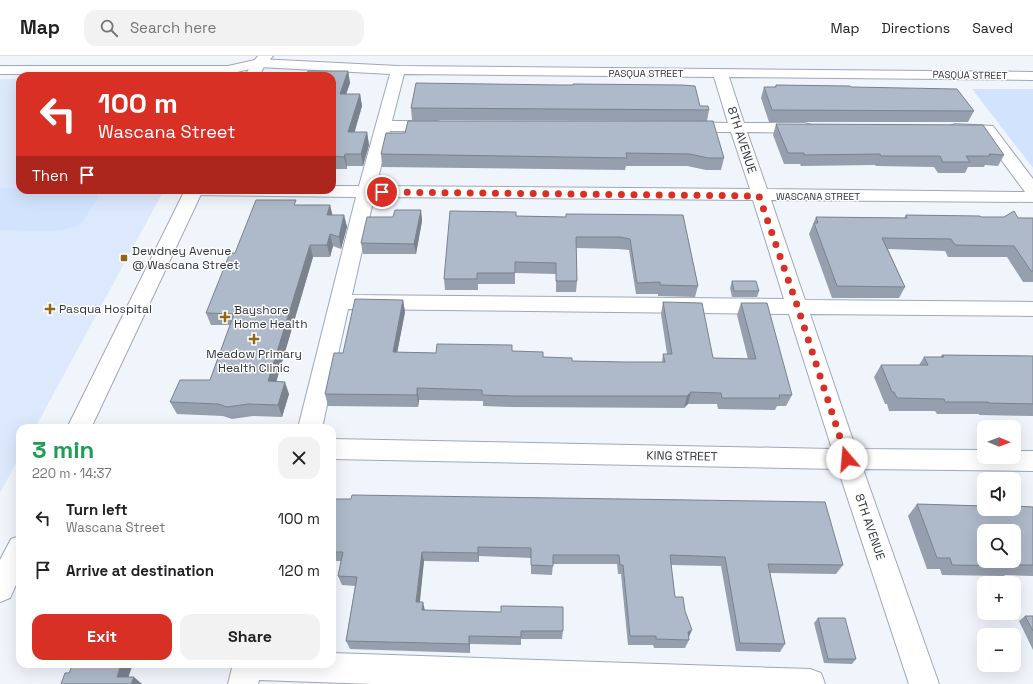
<!DOCTYPE html>
<meta charset="utf-8">
<style>
:root{--surface:#fff;--page:#f2f2f2;--text:#202124;--muted:#757577;--line:#e0e0e0;--accent:#d93025}
body{margin:0;font-family:"Space Grotesk",sans-serif;background:var(--page);color:var(--text);height:100vh;display:flex;flex-direction:column;font-size:15px;white-space:nowrap}
*{box-sizing:border-box;margin:0}
p{font-size:13px;color:var(--muted)}
.icon{flex:none;width:22px;height:22px;fill:none;stroke:currentColor;stroke-width:2;stroke-linecap:round;stroke-linejoin:round}
.map{position:relative;flex:1;overflow:hidden}
.sheet{position:absolute;left:16px;top:368px;width:320px;height:244px;display:flex;flex-direction:column;background:var(--surface);border-radius:12px;box-shadow:0 4px 16px #0002}
.sheet>*{flex:none}
.banner{position:absolute;left:16px;top:16px;width:320px;height:122px;border-radius:12px;box-shadow:0 4px 16px #0002;background:#d93025;color:#fff;overflow:hidden}
.needle{width:26px;rotate:91deg}
.buttons{position:absolute;left:977px;top:364px;display:grid;gap:8px}
.buttons a{display:grid;place-items:center;width:44px;height:44px;border-radius:8px;background:var(--surface);box-shadow:0 4px 16px #0002;font-size:20px}
.pin{position:absolute;display:grid;place-items:center;width:34px;height:34px;color:#fff;margin:-17px;border:2px solid #fff;border-radius:50%;box-shadow:0 1px 4px #0007}
.me{position:absolute;width:44px;margin:-22px;rotate:342deg;stroke-linejoin:round;filter:drop-shadow(0 0 3px #0008)}
.turn{display:flex;align-items:center;gap:14px;height:84px;padding:0 16px;font-size:18px}
.turn .icon{width:52px;height:52px;stroke-width:2.5}
.turn b{display:block;font-size:28px;line-height:34px}
.then{display:flex;align-items:center;height:38px;padding:0 16px;background:#0003;gap:8px;font-size:15px}
.round{display:grid;place-items:center;flex:none;width:42px;height:42px;border-radius:12px;background:var(--page)}
.overview{display:flex;align-items:center;justify-content:space-between;height:68px;padding:0 16px}
h1{font-size:24px;font-weight:700;line-height:30px;color:#1e9e55}
.cta{display:flex;gap:8px;margin-top:auto;padding:8px 16px}
.cta a{flex:1;height:46px;border-radius:12px;background:var(--accent);color:#fff;font-size:16px;font-weight:700;line-height:46px;text-align:center}
.cta a+a{background:var(--page);color:var(--text)}
ul{padding:0;list-style:none}
li{display:flex;align-items:center;gap:12px;height:52px;padding:0 16px}
li div{flex:1}
li b{display:block;font-size:15px}
li em{font-style:normal}
header{display:flex;align-items:center;gap:24px;box-sizing:border-box;height:56px;padding:0 20px;background:var(--surface);border-bottom:1px solid var(--line)}
header strong{font-size:19px}
nav{display:flex;gap:22px;margin-inline-start:auto;font-size:14px}
.search{width:280px;height:36px;background:var(--page);display:flex;align-items:center;gap:10px;box-sizing:border-box;padding:0 14px;border-radius:12px;color:var(--muted);font-size:15px}
.map>svg:first-child{display:block}
.built{fill:#dce9fc}
.green{fill:#d2e4fd}
.lines{fill:none;stroke-linecap:round;stroke-linejoin:round}
.minor-casing{stroke:#9da8b8;stroke-width:2}
.major-casing{stroke:#9da8b8;stroke-width:2}
.minor{fill:#fff;fill-rule:evenodd}
.major{fill:#fff;fill-rule:evenodd}
.wall{fill:#969fad}
.shaded-wall{fill:#7a828d}
.building{fill:#aeb9c9;stroke:#7a828d;fill-rule:evenodd}
.route{stroke:#d93025;stroke-width:7;stroke-dasharray:0 12.6}
.poi-dot{fill:#936613;stroke:#fff;stroke-width:1.5}
.labels{text-anchor:middle;dominant-baseline:central;stroke-width:3;stroke-linejoin:round;paint-order:stroke}
.far-street-label{font-size:10px;fill:#2e3339;stroke:#fff}
.street-label{font-size:12px;fill:#2e3339;stroke:#fff}
.poi-label{font-size:12px;fill:#2e3339;stroke:#fff;text-anchor:start}
</style>
<header>
<strong>Map</strong>
<div class="search"><svg class="icon" aria-label="search" viewBox="0 0 24 24"><circle cx="10" cy="10" r="6"/><path d="M15 15l6 6"/></svg>Search here</div>
<nav><a>Map</a><a>Directions</a><a>Saved</a></nav>
</header>
<div class="map">
<svg width="1033" height="628" viewBox="0 0 1033 628">
<rect width="100%" height="100%" fill="#f0f5fc"/>
<!-- built -->
<polygon class="built" points="0,23 20,23 20,134 164,134 35,372 20,372 20,400 0,437"/>
<!-- green -->
<g class="green">
<polygon points="972,33 1033,33 1033,112"/>
<path d="M0,132H20V134H93L98,139V142C92,150 87,162 80,168C64,179 20,174 0,174Z"/>
</g>
<g class="lines">
<!-- minor casing -->
<g class="minor-casing">
<g id="minor">
<path d="M259,3L398,10L1033,16V24L729,21L744,67H805L811,69L813,72L811,75L805,77L747,76L767,133L1025,136L982,78L949,76L947,73L949,70L955,68L993,70L1033,123V146L771,144L805,244L1033,246V260L810,258L856,393L984,394V401H1014V395H1033V415L863,413L939,628H909L838,413L332,403V383L832,393L789,258L348,253L322,372H298L356,141L195,139L189,138L186,134H332V130H359L390,18L259,11L228,18H0V10H228ZM404,18L714,21L728,67L685,66L679,68L677,71L679,74L685,76H731L750,133L376,130L390,75H437L443,73L445,70L443,67L437,65H392ZM374,141L753,144L784,243L352,239Z"/>
<polygon points="332,597 810,613 821,617 825,628 372,628 259,624 258,628 228,628 233,608 332,608"/>
</g>
</g>
<!-- major casing -->
<g class="major-casing">
<g id="major">
<polygon points="258,0 273,0 265,9 259,20 245,20 252,7"/>
<polygon points="185,134 203,134 91,372 67,372"/>
<polygon points="20,480 20,520 10,542 0,546 0,504 11,483"/>
</g>
</g>
<!-- minor -->
<use href="#minor" class="minor"/>
<!-- major -->
<use href="#major" class="major"/>
</g>
<!-- wall -->
<g class="wall">
<polygon points="348,15 350,27 346,38 360,38 362,50 354,76 367,76 369,89 363,110 347,110 347,113 332,113 332,20"/>
<polygon points="776,29 851,31 974,55 968,66 769,66 761,42 764,31 775,31"/>
<polygon points="700,50 709,54 707,65 412,64 411,52"/>
<polygon points="408,65 724,102 721,114 706,114 687,110 626,110 625,114 382,111 381,98 405,77"/>
<polygon points="776,68 1004,99 998,110 985,109 984,111 968,111 965,117 938,117 934,111 876,110 875,109 801,110 800,108 784,108 773,79"/>
<polygon points="297,149 330,149 332,159 344,159 347,171 341,193 333,190 330,201 313,201 276,326 289,338 282,361 253,360 232,363 223,360 177,358 170,346 210,324 230,269 211,269 206,257 235,197"/>
<polygon points="421,154 422,165 416,198 363,198 361,187 393,161"/>
<polygon points="683,159 698,230 695,241 658,240 658,238 636,238 629,194 618,193 576,192 577,225 576,236 556,236 556,218 515,217 515,228 478,228 478,234 445,234 444,223 516,160 566,161"/>
<polygon points="906,159 981,161 1033,162 1033,226 1023,226 1007,201 948,201 945,195 888,193 905,231 899,242 832,242 809,178 816,161 904,162"/>
<polygon points="732,225 759,235 757,241 732,241 730,232"/>
<polygon points="403,244 405,256 397,296 436,297 512,295 543,301 572,305 625,306 662,306 663,298 667,298 661,258 663,246 713,302 748,303 737,259 741,247 792,339 786,350 777,350 775,354 718,353 717,348 688,348 684,352 512,351 483,350 483,345 419,344 418,351 328,350 325,338 343,297"/>
<polygon points="942,299 1033,300 1033,360 979,359 979,358 937,358 935,355 889,355 887,348 885,348 874,321 881,309 919,309 924,301 940,301"/>
<polygon points="332,443 843,509 836,518 770,517 785,588 780,596 736,595 721,510 671,509 675,541 689,584 685,592 654,592 653,589 628,589 621,518 618,518 617,508 553,508 552,519 531,518 531,502 479,500 479,506 424,505 419,546 425,554 563,575 562,583 521,583 521,589 470,588 470,597 350,593 346,585 355,530 342,529 338,520 341,505 332,505"/>
<polygon points="917,448 1033,451 1033,520 1005,519 1004,520 942,519 940,513 927,513 908,460"/>
<polygon points="1025,560 1033,560 1033,594 1019,565"/>
<polygon points="818,562 856,603 852,608 824,607 814,567"/>
</g>
<!-- shaded-wall -->
<g class="shaded-wall">
<polygon points="348,15 350,27 342,50 340,38"/>
<polygon points="360,38 362,50 351,89 348,76"/>
<polygon points="367,76 369,89 363,110 361,98"/>
<polygon points="345,98 347,110 347,113 344,101"/>
<polygon points="330,149 333,161 327,159"/>
<polygon points="421,154 422,165 416,198 414,188"/>
<polygon points="344,159 347,171 341,193 339,181"/>
<polygon points="330,178 333,190 330,201 327,189"/>
<polygon points="310,189 313,201 273,337 268,325"/>
<polygon points="403,244 405,256 395,308 393,296"/>
<polygon points="285,326 289,338 282,361 278,349"/>
<polygon points="417,332 419,344 418,351 417,339"/>
<polygon points="691,336 688,348 684,352 687,340"/>
<polygon points="478,491 479,500 479,506 478,497"/>
<polygon points="422,496 424,505 419,555 416,546"/>
<polygon points="423,546 425,555 422,554"/>
<polygon points="692,574 688,583 684,584 688,576"/>
<polygon points="469,580 470,588 470,597 469,588"/>
<polygon points="121,608 133,608 126,628 117,621"/>
<polygon points="134,621 142,628 131,628"/>
</g>
<!-- building -->
<g class="building">
<polygon points="308,15 348,15 340,38 360,38 348,76 367,76 361,98 345,98 344,101 332,100 332,20 306,20"/>
<polygon points="416,27 560,29 573,29 573,28 681,29 695,30 700,50 708,50 709,54 411,52"/>
<polygon points="776,29 850,30 851,31 957,33 974,55 772,54 764,31 776,31"/>
<polygon points="408,65 713,65 724,102 708,102 690,98 626,97 627,102 381,98 386,77 405,77"/>
<polygon points="776,68 983,69 1004,99 989,98 990,100 966,100 970,106 943,106 940,100 881,100 880,98 804,99 804,97 788,97"/>
<polygon points="256,144 296,144 294,149 330,149 327,159 344,159 339,181 330,178 327,189 310,189 268,325 285,326 278,349 248,348 227,351 218,348 170,346 180,324 210,324 234,258 206,257 230,197 235,197"/>
<polygon points="395,154 421,154 414,188 361,187 367,161 393,161"/>
<polygon points="450,155 516,156 516,160 566,161 566,158 683,159 698,230 660,229 660,226 637,227 630,183 620,181 576,181 577,225 556,225 556,207 515,206 515,217 477,217 477,223 444,223"/>
<polygon points="1014,155 1018,162 1033,162 1033,215 1031,215 1014,190 955,189 951,183 882,182 905,231 837,230 814,167 818,167 816,161 907,162 906,159 980,160 981,161 1004,161"/>
<polygon points="732,225 756,225 759,235 734,235"/>
<polygon points="355,243 403,244 393,296 436,297 437,288 512,289 512,295 543,296 543,301 572,302 572,305 625,306 665,306 663,298 672,298 663,246 702,247 713,302 756,303 741,247 767,247 792,339 779,339 780,342 722,342 721,337 691,336 687,340 512,340 482,339 482,334 417,332 417,339 325,338 334,297 343,297"/>
<polygon points="942,299 1033,300 1033,348 989,347 988,346 945,346 944,343 897,342 894,336 892,336 881,309 928,309 924,301 944,301"/>
<polygon points="352,439 825,446 843,509 768,508 785,588 740,587 725,501 670,499 675,541 683,541 685,555 692,574 688,576 689,584 656,583 656,580 630,580 623,509 620,509 619,499 553,499 553,510 531,509 531,492 478,491 478,497 422,496 416,546 423,546 422,554 501,556 501,550 563,551 563,575 521,575 521,581 469,580 469,588 346,585 357,521 338,520 343,496 332,496 332,443 351,443"/>
<path d="M917,448L984,450V453H1014V450L1033,451V509H1015L1016,510L952,509L950,502H937ZM984,475H1014V505H984Z"/>
<polygon points="1025,560 1033,560 1033,575"/>
<polygon points="818,562 845,562 856,603 828,603"/>
<polygon points="73,608 121,608 117,621 134,621 131,628 61,628 65,617 69,617"/>
</g>
<g class="lines">
<!-- route -->
<polyline class="route" points="382,136 759,140 798,252 847,403"/>
</g>
<!-- markers -->
<g class="poi-dot">
<rect x="120" y="198" width="8" height="8" rx="2"/>
<path d="M48 247h4v4h4v4h-4v4h-4v-4h-4v-4h4z"/>
<path d="M223 255h4v4h4v4h-4v4h-4v-4h-4v-4h4z"/>
<path d="M252 277h4v4h4v4h-4v4h-4v-4h-4v-4h4z"/>
</g>
<g class="labels">
<!-- far-street labels -->
<g class="far-street-label">
<text x="646" y="17">PASQUA STREET</text>
<text transform="translate(970 19) rotate(1)">PASQUA STREET</text>
<text x="818" y="140">WASCANA STREET</text>
</g>
<!-- street labels -->
<g class="street-label">
<text transform="translate(742 84) rotate(72)">8TH AVENUE</text>
<text transform="translate(682 400) rotate(1)">KING STREET</text>
<text transform="translate(870 471) rotate(71)">8TH AVENUE</text>
</g>
<!-- poi labels -->
<g class="poi-label">
<text x="132" y="195">Dewdney Avenue<tspan x="132" dy="14">@ Wascana Street</tspan></text>
<text x="59" y="253">Pasqua Hospital</text>
<text x="234" y="254">Bayshore<tspan x="234" dy="14">Home Health</tspan></text>
<text x="254" y="298" text-anchor="middle">Meadow Primary<tspan x="254" dy="14">Health Clinic</tspan></text>
</g>
</g>
</svg>
<div class="buttons">
<a><svg class="needle" viewBox="-14 -14 28 28"><path d="M0-13l5 13h-10z" fill="#e53935"/><path d="M0 13l5-13h-10z" fill="#757577"/></svg></a>
<a><svg class="icon" aria-label="sound" viewBox="0 0 24 24"><path d="M4 9h4l5-4v14l-5-4H4zM17 9q2 3 0 6"/></svg></a>
<a><svg class="icon" aria-label="search" viewBox="0 0 24 24"><circle cx="10" cy="10" r="6"/><path d="M15 15l6 6"/></svg></a>
<a>+</a>
<a>−</a>
</div>
<div class="pin" style="left:382px;top:136px;background:#d93025"><svg class="icon" aria-label="arrive" viewBox="0 0 24 24"><path d="M6 21V4h12l-3 4 3 4H6"/></svg></div>
<svg class="me" style="left:847px;top:403px" viewBox="-20 -20 40 40"><circle r="19" fill="#fff"/><path d="M0-13L10 11 0 6-10 11z" fill="#d93025"/></svg>
<div class="banner">
<div class="turn"><svg class="icon" aria-label="left" viewBox="0 0 24 24"><path d="M17 20v-9H6M10 6l-5 5 5 5"/></svg><div><b>100 m</b>Wascana Street</div></div>
<div class="then">Then<svg class="icon" aria-label="arrive" viewBox="0 0 24 24"><path d="M6 21V4h12l-3 4 3 4H6"/></svg></div>
</div>
<section class="sheet">
<div class="overview"><div><h1>3 min</h1><p>220 m · 14:37</p></div><a class="round"><svg class="icon" aria-label="close" viewBox="0 0 24 24"><path d="M6 6l12 12M18 6L6 18"/></svg></a></div>
<ul>
<li><svg class="icon" aria-label="left" viewBox="0 0 24 24"><path d="M17 20v-9H6M10 6l-5 5 5 5"/></svg><div><b>Turn left</b><p>Wascana Street</p></div><em>100 m</em></li>
<li><svg class="icon" aria-label="arrive" viewBox="0 0 24 24"><path d="M6 21V4h12l-3 4 3 4H6"/></svg><div><b>Arrive at destination</b></div><em>120 m</em></li>
</ul>
<div class="cta"><a>Exit</a><a>Share</a></div>
</section>
</div>
